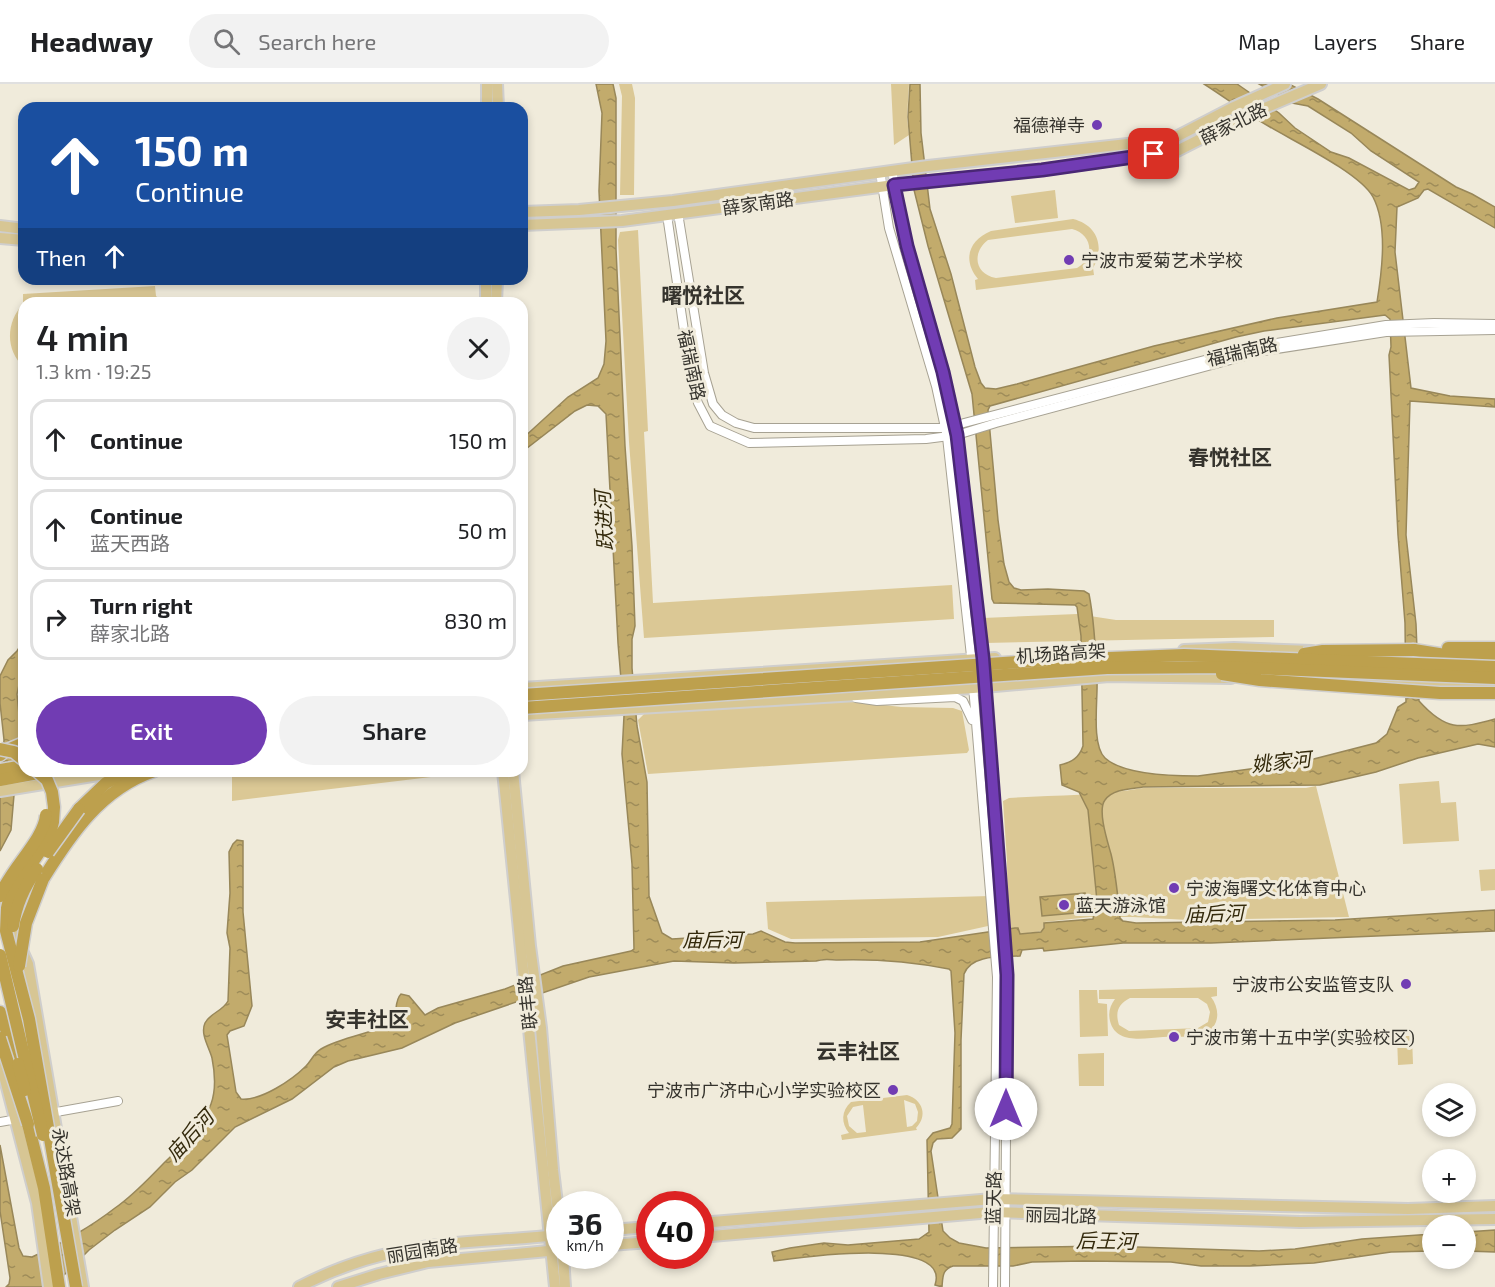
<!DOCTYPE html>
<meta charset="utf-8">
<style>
:root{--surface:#fff;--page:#f2f2f2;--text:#202124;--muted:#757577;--line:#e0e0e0;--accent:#713cb3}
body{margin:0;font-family:"Exo 2","Noto Sans SC",sans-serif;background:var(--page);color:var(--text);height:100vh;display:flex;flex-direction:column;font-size:22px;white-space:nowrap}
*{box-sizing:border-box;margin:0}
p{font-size:20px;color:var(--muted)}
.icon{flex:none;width:33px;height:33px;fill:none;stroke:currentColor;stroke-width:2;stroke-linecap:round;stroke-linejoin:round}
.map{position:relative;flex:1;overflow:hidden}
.details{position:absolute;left:18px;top:213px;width:510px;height:480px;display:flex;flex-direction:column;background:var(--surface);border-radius:18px;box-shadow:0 3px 9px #0003}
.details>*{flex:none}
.hud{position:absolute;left:18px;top:18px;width:510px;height:183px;border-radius:18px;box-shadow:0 3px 9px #0003;background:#1a4fa0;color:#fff;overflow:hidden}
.controls{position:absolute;left:1422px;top:999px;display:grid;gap:12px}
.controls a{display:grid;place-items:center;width:54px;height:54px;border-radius:50%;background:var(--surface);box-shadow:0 3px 9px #0003;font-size:30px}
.speed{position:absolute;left:546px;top:1107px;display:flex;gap:12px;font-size:30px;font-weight:700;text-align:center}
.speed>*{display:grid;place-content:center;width:78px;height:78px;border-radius:50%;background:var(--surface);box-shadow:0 3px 9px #0003;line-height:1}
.speed small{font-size:15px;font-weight:400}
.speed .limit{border:9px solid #d22;background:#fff;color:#111}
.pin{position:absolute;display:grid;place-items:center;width:51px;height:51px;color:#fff;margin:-26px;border-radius:12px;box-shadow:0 3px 9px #0006}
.me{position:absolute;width:66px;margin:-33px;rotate:0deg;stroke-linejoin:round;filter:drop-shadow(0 0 4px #0008)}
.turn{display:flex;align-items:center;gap:21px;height:126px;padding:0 18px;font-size:27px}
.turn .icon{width:78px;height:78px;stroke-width:2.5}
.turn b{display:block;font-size:42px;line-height:51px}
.then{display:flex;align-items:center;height:57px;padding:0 18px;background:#0003;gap:12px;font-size:22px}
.round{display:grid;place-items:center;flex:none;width:63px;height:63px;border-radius:32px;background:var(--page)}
.summary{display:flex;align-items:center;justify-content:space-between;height:102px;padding:0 18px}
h1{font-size:36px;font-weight:600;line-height:45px}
.cta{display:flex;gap:12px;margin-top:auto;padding:12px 18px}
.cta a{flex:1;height:69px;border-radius:36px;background:var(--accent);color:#fff;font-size:24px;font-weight:600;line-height:69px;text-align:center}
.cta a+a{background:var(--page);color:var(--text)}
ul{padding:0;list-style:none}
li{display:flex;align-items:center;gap:18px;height:81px;margin:0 12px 9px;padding:0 6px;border:3px solid var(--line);border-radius:18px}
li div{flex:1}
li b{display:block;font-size:22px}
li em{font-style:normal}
header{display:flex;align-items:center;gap:36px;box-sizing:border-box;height:84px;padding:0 30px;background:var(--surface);border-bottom:2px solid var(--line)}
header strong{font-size:28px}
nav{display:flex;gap:33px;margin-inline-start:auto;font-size:21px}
.search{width:420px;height:54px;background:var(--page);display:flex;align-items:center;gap:15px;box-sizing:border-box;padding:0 21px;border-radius:33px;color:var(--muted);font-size:22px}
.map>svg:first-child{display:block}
.green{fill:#dbc895;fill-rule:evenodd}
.water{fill:url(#water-ripples);stroke:#988759;stroke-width:1.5;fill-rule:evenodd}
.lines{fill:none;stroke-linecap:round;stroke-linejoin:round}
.minor-casing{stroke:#a7a293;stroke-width:10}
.major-casing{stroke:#cfcecd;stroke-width:14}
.highway-casing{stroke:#cfcecd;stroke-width:15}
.minor{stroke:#fff;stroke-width:8}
.major{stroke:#d7c694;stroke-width:10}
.highway{stroke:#bda04d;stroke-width:12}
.highway-bridge-casing{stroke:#cfcecd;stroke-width:15;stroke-linecap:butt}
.highway-bridge{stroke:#bda04d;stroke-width:12}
.route-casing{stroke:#492774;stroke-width:15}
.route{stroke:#713cb3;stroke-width:10}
.poi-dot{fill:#713cb3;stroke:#f0ebdb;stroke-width:2}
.labels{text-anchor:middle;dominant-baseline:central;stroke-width:6;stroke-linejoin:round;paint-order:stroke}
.street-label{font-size:18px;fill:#35332d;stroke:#f0ebdb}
.poi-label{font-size:18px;fill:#35332d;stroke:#f0ebdb;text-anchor:start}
.water-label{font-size:20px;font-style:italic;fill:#342a0c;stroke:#f0ebdb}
.quarter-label{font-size:21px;font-weight:bold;fill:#35332d;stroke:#f0ebdb}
</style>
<header>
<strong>Headway</strong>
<div class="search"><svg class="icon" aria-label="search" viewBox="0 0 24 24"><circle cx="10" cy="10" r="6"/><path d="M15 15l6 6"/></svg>Search here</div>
<nav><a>Map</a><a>Layers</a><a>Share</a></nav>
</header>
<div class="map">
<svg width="1495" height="1203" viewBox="0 0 1495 1203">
<defs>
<pattern id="water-ripples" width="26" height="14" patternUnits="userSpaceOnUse" patternTransform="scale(1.5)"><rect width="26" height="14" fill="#c2ab6c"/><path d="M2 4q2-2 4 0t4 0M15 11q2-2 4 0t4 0" fill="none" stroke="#9e8c59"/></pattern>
</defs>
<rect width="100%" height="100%" fill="#f0ebdb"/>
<!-- green -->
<g class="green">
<polygon points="619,0 632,0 635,14 634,111 620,111 622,12"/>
<polygon points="891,0 909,0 907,34 909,51 894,61"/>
<polygon points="1055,106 1058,134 1015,139 1011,112"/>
<path d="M1073,135C1098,141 1105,164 1093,184L1094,191L976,206L975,196L978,195C962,176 969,156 991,147ZM1072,145C1092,150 1096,173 1077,184L996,194C974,190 972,168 988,156Z"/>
<polygon points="638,146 648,347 644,348 653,519 952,501 954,535 644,554 629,358 618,156 620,148"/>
<path d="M155,202L156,212L164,219H148L138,214L131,213L24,219C24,231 20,243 21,254C21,264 24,271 24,283C5,266 6,238 23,220V210Z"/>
<polygon points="1077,530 1116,536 1274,536 1274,553 985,559 983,534"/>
<polygon points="832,615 901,623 953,624 962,627 969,666 967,669 648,690 638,636 647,627"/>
<polygon points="232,687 481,687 232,717"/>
<polygon points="1439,697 1441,719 1456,718 1459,757 1403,760 1399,700"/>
<path d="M1316,702L1349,833L1188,836L1133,833H1090L1044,838L1043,847L1020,850L1017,844H1008L1007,776L1003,717L1009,714C1053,711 1099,712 1143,704H1306Z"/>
<polygon points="1495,785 1495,806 1481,807 1479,786"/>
<polygon points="990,812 988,842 938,853 791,855 768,845 766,818"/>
<path d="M1217,903V912L1211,913C1221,926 1220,945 1201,951C1190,954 1175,952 1163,953C1145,954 1116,961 1110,937C1108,928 1110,922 1115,915H1099V906ZM1130,914H1198L1207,920L1210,928L1208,938L1198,944L1129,947L1119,941C1115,928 1118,920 1130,914Z"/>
<polygon points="1079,906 1097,906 1098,919 1107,920 1108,952 1080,953"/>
<polygon points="1397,952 1412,952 1413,980 1398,981"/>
<polygon points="1104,969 1104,1002 1079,1002 1078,970"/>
<path d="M907,1011C923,1016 928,1032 916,1044L917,1046L842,1056L841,1051L849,1049C841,1039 841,1027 851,1018ZM904,1016L915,1020L918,1028L917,1037L912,1042L907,1043ZM863,1021L866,1048L857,1049L849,1042L847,1032L853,1023Z"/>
</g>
<!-- water -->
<g class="water">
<path d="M596,0H613L616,14V165L625,362L632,462L635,542L632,555V584L637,642L647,698L649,812L662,849L672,855L753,850L761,847L785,858L795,859L920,858L1015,844H1018L1020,850L1041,848L1044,844V839L1093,835L1097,817L1088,726L1079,708L1062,701L1060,681C1072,678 1079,674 1083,662L1081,552L1077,523L1075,521L994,519L992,515L972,310L928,162L914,106L908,33L910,0H920L921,49L930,125L951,190L975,283L981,299L985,304L996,305L1017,300L1154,262L1277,234L1377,218C1382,187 1388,142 1373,113C1360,89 1295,58 1270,43C1247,30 1226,14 1204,0H1237L1240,2L1279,29L1295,44L1331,68L1349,74L1409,106L1415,104L1419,98L1371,67L1351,49L1308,22L1292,19L1259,0H1289L1318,15L1456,103L1472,110L1495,123V144L1428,105L1424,106L1418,114L1397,123L1395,168L1411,304L1450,312L1495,315V323L1410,317L1406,451L1416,540L1419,617C1446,647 1459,645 1495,635V663L1478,660L1418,674L1376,688L1320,701L1143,703C1130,705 1113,705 1105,716C1097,726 1108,759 1111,770C1116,790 1118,814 1120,834L1123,837L1136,839L1335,836L1495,826V847L1211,859H1123L1044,867L1043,864L1022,866L1020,872C1002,873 971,870 964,890L961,956V1045L952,1054L937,1055L933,1059L931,1067L943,1147L950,1154L959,1159L986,1164L1106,1162L1259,1167L1295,1165L1362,1155L1432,1150V1167L1391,1168L1314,1179L1250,1182H1201L1171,1178L1084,1177L1032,1178L1013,1182H953C942,1186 943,1192 942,1203L935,1201C952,1151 797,1174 774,1177L772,1168L790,1164L824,1159L848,1161L919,1155L929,1148L927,1056L933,1049L950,1044L952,1040L955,949L951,887L949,885C913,878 876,875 839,876C831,876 824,874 816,877L734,879L674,877L589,893L455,939L402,964L348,977L334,983L292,1015L235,1043L192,1086L175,1098L150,1123L115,1146L89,1166L52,1203H6L9,1200L10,1194L0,1127V1061L19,1164L23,1172L32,1173C59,1161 92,1142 115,1124C134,1111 150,1093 166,1077C183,1061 203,1042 211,1020C216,1006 215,989 212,974C209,963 200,950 205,939C210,929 223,927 228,917L230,864L227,849L230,809L229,768L233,760L237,756L243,757V828L252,922L244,942L230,947L227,951L236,1008L241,1015C261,1017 292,996 306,982C311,977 314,969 321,965C342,953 369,950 391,940C399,931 393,918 401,910L409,912L425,931L438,924L505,905L563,882L631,867L634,865L632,780L622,670L624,632L618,559L606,330L598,322L587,321L575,327L522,368V355L568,313L598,294L604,280L606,257L599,107L602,29ZM1385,231L1390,235L1391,263L1389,271L1398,451L1405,539L1406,618L1398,623L1387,650L1376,659L1302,678L1198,692C1174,692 1123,691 1105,674C1091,661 1098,615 1097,597C1096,571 1094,535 1089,510L1084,507L1048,505L1021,506L1014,504L1009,498L1004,480L998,436L988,326L990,322L1236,253L1264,247Z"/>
<polygon points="24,556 24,592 20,596 17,610 20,641 11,746 0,767 0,711 4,656 0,619 0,592 8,576 17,567"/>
<polygon points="1085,809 1087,828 1042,832 1040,813"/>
<polygon points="1495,1146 1495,1168 1466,1167 1466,1148"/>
</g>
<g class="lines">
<!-- minor casing -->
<g class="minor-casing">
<g id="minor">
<polyline points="892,87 907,162 943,288 957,351 983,578"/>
<polyline points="880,88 889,144 936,302 947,353 972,581"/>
<polyline points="678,129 704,289 713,320 722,331 736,339 754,344 945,344 1258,262 1386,241 1434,239 1495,240"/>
<polyline points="667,131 692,301 698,319 710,342 749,359 926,355 957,351 996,339 1264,267 1386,248 1495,246"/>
<polyline points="985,599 1007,891 1005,1203"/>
<polyline points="973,602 997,893 993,1203"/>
<polyline points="856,614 877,617 955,613 963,617 972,636"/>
<polyline points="0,1038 118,1017"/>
</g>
</g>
<!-- major casing -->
<g class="major-casing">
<g id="major">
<polyline points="497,0 498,24"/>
<polyline points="487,24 487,0"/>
<polyline points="522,128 579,126 673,117 928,82 1164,56 1174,54 1234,23 1285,0"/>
<polyline points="522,141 622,137 894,101 1042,86 1177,67 1246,32 1321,0"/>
<polyline points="0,142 24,145"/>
<polyline points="0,154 24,156"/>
<polyline points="486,195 486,219"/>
<polyline points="496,219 497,195"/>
<polyline points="1184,566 1234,564 1312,567"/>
<polyline points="1324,595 1495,601"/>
<polyline points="522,604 995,574"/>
<polyline points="522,631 973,604 1109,592 1231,594"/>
<polyline points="503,687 555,1203"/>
<polyline points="513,687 530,862 541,944 553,1086 560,1144"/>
<polyline points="0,707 123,687"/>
<polyline points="0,818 28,880 83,1203"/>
<polyline points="0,976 37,1119 49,1203"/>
<polyline points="700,1139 993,1115 1408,1125 1495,1122"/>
<polyline points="610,1146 650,1143"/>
<polyline points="700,1153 992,1128 1300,1138 1495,1135"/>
<polyline points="610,1161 650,1158"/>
<polyline points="563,1172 565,1203"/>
<path d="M299,1203C339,1182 385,1168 430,1162C472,1156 515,1156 558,1151"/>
<polyline points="338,1203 379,1190 428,1178 559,1166"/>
</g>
</g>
<!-- highway casing -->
<g class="highway-casing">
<g id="highway">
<polyline points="1448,564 1495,564"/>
<polyline points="1414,566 1445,571 1495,572"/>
<polyline points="0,671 5,667 24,659"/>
<polyline points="0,686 24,682"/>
<polyline points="0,696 49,687"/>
<polyline points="79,725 106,699 129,687"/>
<path d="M43,795C71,750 101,705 154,687"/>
<polyline points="0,928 18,980"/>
<polyline points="28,1040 44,1104 59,1203"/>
</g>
</g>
<!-- minor -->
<use href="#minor" class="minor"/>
<!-- major -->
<use href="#major" class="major"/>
<!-- highway -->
<use href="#highway" class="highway"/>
<!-- highway-bridge casing -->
<g class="highway-bridge-casing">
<g id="highway-bridge">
<polyline points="1304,570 1323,567 1414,566"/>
<polyline points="1222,590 1260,596 1440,609 1495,609"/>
<polyline points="522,611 1035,577 1184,571 1495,583"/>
<polyline points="522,624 1107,584 1227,583 1495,594"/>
<polyline points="0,665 14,668 24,676"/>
<polyline points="37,687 47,696 52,708 54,723 53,738 49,754 10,811 7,824 6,847 29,935 76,1203"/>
<polyline points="48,768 79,725"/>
<path d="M0,812C10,785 44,756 46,731"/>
<path d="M13,842C16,820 24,803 37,785"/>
<polyline points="0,871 43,1051"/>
<polyline points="19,882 26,839 43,795"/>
<polyline points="0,954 28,1040"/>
<polyline points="18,980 25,1006"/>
</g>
</g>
<!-- highway-bridge -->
<use href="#highway-bridge" class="highway-bridge"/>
</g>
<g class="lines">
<!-- route casing -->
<g class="route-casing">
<polyline id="route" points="1006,1025 1007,891 999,783 983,574 957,351 943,288 907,162 894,101 1042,86 1154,70"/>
</g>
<!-- route -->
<use href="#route" class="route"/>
</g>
<!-- markers -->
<g class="poi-dot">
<circle cx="1097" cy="41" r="6"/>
<circle cx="1069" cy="176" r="6"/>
<circle cx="1174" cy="804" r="6"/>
<circle cx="1064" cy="821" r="6"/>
<circle cx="1406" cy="900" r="6"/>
<circle cx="1174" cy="953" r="6"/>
<circle cx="893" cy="1006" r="6"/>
</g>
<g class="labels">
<!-- street labels -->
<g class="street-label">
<text transform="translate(1233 39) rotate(-26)">薛家北路</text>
<text transform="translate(758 119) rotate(-8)">薛家南路</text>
<text transform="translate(1242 267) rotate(-13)">福瑞南路</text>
<text transform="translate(692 281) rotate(78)">福瑞南路</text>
<text transform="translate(1061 569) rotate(-4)">机场路高架</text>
<text transform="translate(527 919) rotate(-96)">联丰路</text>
<text transform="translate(67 1088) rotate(80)">永达路高架</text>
<text transform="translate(993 1114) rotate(-89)">蓝天路</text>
<text transform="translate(1061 1131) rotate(2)">丽园北路</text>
<text transform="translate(422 1166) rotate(-9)">丽园南路</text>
</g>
<!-- poi labels -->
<g class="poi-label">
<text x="1085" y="41" text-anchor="end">福德禅寺</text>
<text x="1081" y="176">宁波市爱菊艺术学校</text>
<text x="1186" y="804">宁波海曙文化体育中心</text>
<text x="1076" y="821">蓝天游泳馆</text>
<text x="1394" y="900" text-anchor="end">宁波市公安监管支队</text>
<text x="1186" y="953">宁波市第十五中学(实验校区)</text>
<text x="881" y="1006" text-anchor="end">宁波市广济中心小学实验校区</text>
</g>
<!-- water labels -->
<g class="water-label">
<text transform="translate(603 437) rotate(-93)">跃进河</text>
<text transform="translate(1281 677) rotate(-6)">姚家河</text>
<text transform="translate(1214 829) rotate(-2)">庙后河</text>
<text x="712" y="855">庙后河</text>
<text transform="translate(189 1051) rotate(-48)">庙后河</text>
<text transform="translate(1106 1156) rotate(1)">后王河</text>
</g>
<!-- quarter labels -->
<g class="quarter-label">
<text x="703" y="210">曙悦社区</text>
<text x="1230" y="372">春悦社区</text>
<text x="367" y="934">安丰社区</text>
<text x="858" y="966">云丰社区</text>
</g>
</g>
</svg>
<div class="controls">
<a><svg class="icon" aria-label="layers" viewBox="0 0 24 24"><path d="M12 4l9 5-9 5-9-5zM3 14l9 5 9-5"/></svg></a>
<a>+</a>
<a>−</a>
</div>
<div class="speed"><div>36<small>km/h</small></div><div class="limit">40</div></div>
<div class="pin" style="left:1154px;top:70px;background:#d93025"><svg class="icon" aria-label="arrive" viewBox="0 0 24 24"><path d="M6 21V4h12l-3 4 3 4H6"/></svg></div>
<svg class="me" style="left:1006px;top:1025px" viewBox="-20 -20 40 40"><circle r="19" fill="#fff"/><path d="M0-13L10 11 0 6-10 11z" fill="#713cb3"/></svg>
<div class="hud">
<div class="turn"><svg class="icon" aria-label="ahead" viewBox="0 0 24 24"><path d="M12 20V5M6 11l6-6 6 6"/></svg><div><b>150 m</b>Continue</div></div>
<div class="then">Then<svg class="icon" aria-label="ahead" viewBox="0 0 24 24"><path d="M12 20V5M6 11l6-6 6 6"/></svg></div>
</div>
<section class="details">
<div class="summary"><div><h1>4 min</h1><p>1.3 km · 19:25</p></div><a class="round"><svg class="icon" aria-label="close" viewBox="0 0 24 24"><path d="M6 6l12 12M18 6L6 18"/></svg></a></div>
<ul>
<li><svg class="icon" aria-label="ahead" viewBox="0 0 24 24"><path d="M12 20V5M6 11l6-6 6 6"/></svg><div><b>Continue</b></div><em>150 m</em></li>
<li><svg class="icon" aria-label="ahead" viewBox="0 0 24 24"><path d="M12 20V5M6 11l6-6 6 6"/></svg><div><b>Continue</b><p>蓝天西路</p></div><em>50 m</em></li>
<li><svg class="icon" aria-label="right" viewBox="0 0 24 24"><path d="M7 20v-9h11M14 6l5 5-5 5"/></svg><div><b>Turn right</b><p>薛家北路</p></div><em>830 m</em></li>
</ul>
<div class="cta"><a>Exit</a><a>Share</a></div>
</section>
</div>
